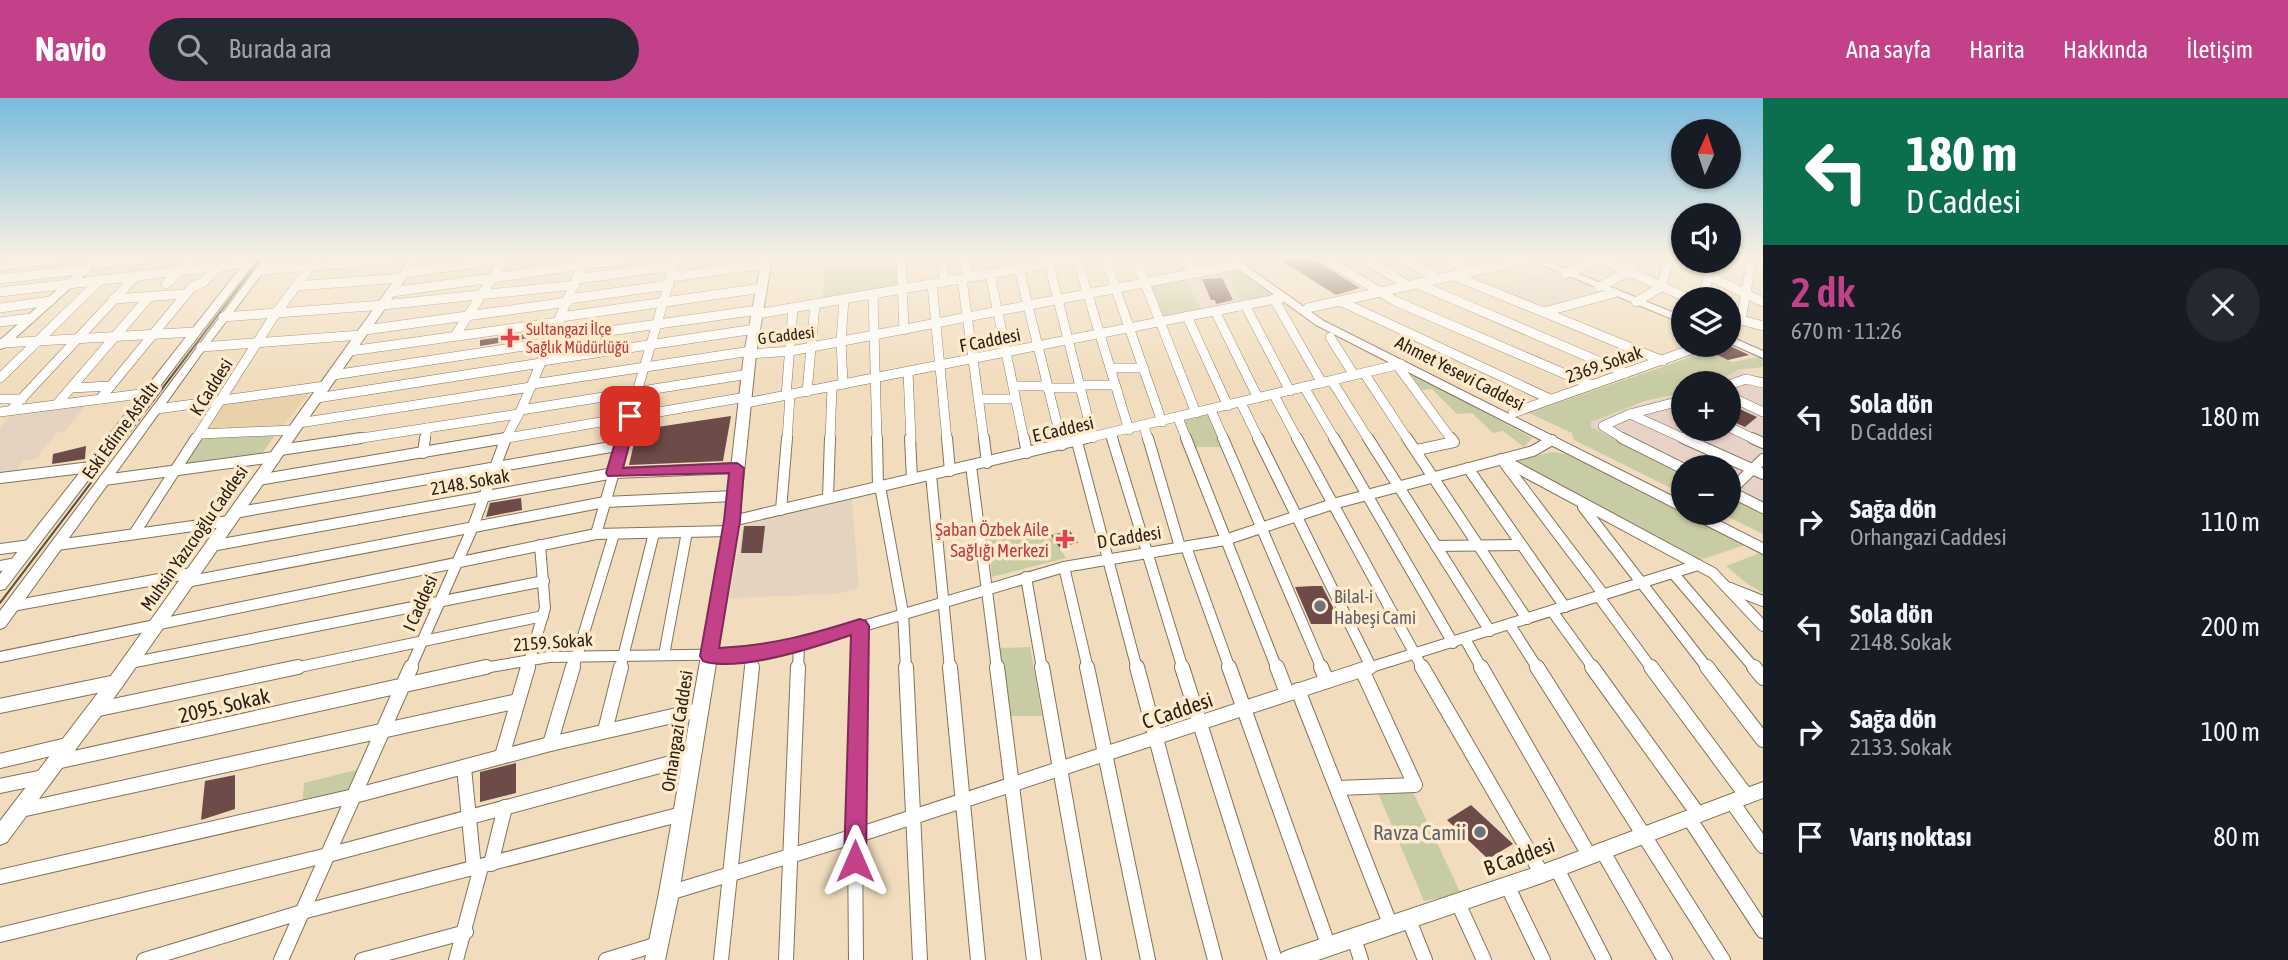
<!DOCTYPE html>
<html lang="tr">
<meta charset="utf-8">
<style>
:root{--surface:#171b24;--page:#242831;--text:#f1f3f6;--muted:#9ea1a6;--accent:#c34189}
body{margin:0;font-family:"Asap Condensed",sans-serif;background:var(--page);color:var(--text);height:100vh;display:flex;flex-direction:column;font-size:26px;white-space:nowrap}
*{box-sizing:border-box;margin:0}
p{font-size:23px;color:var(--muted)}
.icon{flex:none;width:38px;height:38px;fill:none;stroke:currentColor;stroke-width:2;stroke-linecap:round;stroke-linejoin:round}
.map{position:relative;flex:1;overflow:hidden}
.details{display:flex;flex-direction:column;background:var(--surface);width:525px}
.details>*{flex:none}
.guide{background:#0b6e4f;color:#fff;overflow:hidden}
.needle{width:46px;rotate:3deg}
.tools{position:absolute;left:1671px;top:21px;display:grid;gap:14px}
.tools a{display:grid;place-items:center;width:70px;height:70px;border-radius:50%;background:var(--surface);box-shadow:0 2px 5px #0004;font-size:35px}
.pin{position:absolute;display:grid;place-items:center;width:60px;height:60px;color:#fff;margin:-30px;border-radius:14px;box-shadow:0 4px 10px #0006}
.me{position:absolute;width:77px;margin:-38px;rotate:0deg;stroke-linejoin:round;filter:drop-shadow(0 0 5px #0008)}
.turn{display:flex;align-items:center;gap:24px;height:147px;padding:0 28px;font-size:32px}
.turn .icon{width:91px;height:91px;stroke-width:2.5}
.turn b{display:block;font-size:49px;line-height:60px}
.round{display:grid;place-items:center;flex:none;width:74px;height:74px;border-radius:37px;background:var(--page)}
.summary{display:flex;align-items:center;justify-content:space-between;height:119px;padding:0 28px}
h1{font-size:42px;font-weight:600;line-height:52px;color:var(--accent)}
ul{padding:0;list-style:none}
li{display:flex;align-items:center;gap:21px;height:105px;padding:0 28px}
li div{flex:1}
li b{display:block;font-size:26px}
li em{font-style:normal}
header{display:flex;align-items:center;gap:42px;box-sizing:border-box;height:98px;padding:0 35px;background:var(--accent);color:#fff}
header strong{font-size:33px}
nav{display:flex;gap:38px;margin-inline-start:auto;font-size:24px}
.search{width:490px;height:63px;background:var(--page);display:flex;align-items:center;gap:18px;box-sizing:border-box;padding:0 24px;border-radius:38px;color:var(--muted);font-size:26px}
main{display:flex;flex:1;min-height:0}
.map>svg:first-child{display:block}
.built{fill:#e9d1ac}
.industrial{fill:#e8d1c7}
.education{fill:#e5d3c2}
.green{fill:#c8cca4}
.building{fill:#6d4b48}
.lines{fill:none;stroke-linecap:round;stroke-linejoin:round}
.minor-far2-casing{stroke:#847356;stroke-width:10}
.minor-far1-casing{stroke:#847356;stroke-width:12}
.minor-casing{stroke:#847356;stroke-width:16}
.major-casing{stroke:#847356;stroke-width:2}
.minor-far2{stroke:#fff;stroke-width:9}
.minor-far1{stroke:#fff;stroke-width:10}
.minor{stroke:#fff;stroke-width:14}
.major{fill:#fff;fill-rule:evenodd}
.tram{stroke:#584e3d;stroke-width:2}
.route{fill:#c34189;stroke:#7f2a59;stroke-width:2}
.health-dot{fill:#e0444e;stroke:#ffeacb;stroke-width:2.5}
.worship-dot{fill:#6b7280;stroke:#ffeacb;stroke-width:2.5}
.labels{text-anchor:middle;dominant-baseline:central;stroke-width:7;stroke-linejoin:round;paint-order:stroke}
.far-health-label{font-size:16px;fill:#be3a42;stroke:#ffeacb;text-anchor:start}
.far-street-label{font-size:16px;fill:#292216;stroke:#ffeacb}
.street-label{font-size:18px;fill:#292216;stroke:#ffeacb}
.health-label{font-size:18px;fill:#be3a42;stroke:#ffeacb;text-anchor:end}
.worship-label{font-size:18px;fill:#5b616d;stroke:#ffeacb;text-anchor:start}
.near-street-label{font-size:21px;fill:#292216;stroke:#ffeacb}
.near-worship-label{font-size:21px;fill:#5b616d;stroke:#ffeacb;text-anchor:end}
</style>
<header>
<strong>Navio</strong>
<div class="search"><svg class="icon" aria-label="search" viewBox="0 0 24 24"><circle cx="10" cy="10" r="6"/><path d="M15 15l6 6"/></svg>Burada ara</div>
<nav><a>Ana sayfa</a><a>Harita</a><a>Hakkında</a><a>İletişim</a></nav>
</header>
<main>
<div class="map">
<svg width="1763" height="862" viewBox="0 0 1763 862">
<rect width="100%" height="100%" fill="#f1ddbe"/>
<!-- built -->
<polygon class="built" points="312,292 275,337 202,337 225,303"/>
<!-- industrial -->
<polygon class="industrial" points="1738,272 1763,282 1763,416 1729,399 1729,369 1684,369 1683,376 1590,329 1591,324 1626,310 1683,295 1684,331 1729,331 1729,285 1713,285"/>
<!-- education -->
<g class="education">
<polygon points="1225,174 1242,205 1201,212 1186,181"/>
<polygon points="1551,175 1601,195 1543,211 1489,189"/>
<polygon points="88,305 64,334 57,334 36,361 24,362 16,373 0,375 0,330 13,315"/>
<polygon points="852,401 859,490 836,496 729,500 743,428"/>
</g>
<!-- green -->
<g class="green">
<polygon points="825,160 896,160 898,188 823,200"/>
<polygon points="1236,170 1274,197 1242,205 1225,174"/>
<polygon points="1186,181 1201,212 1162,220 1151,188"/>
<polygon points="1708,253 1732,264 1763,258 1763,269 1738,272 1713,285 1684,285 1683,295 1645,303 1591,324 1591,329 1683,376 1683,396 1574,342 1572,335 1529,315"/>
<polygon points="1415,277 1532,340 1524,349 1503,333 1493,335 1472,315 1457,316 1432,291 1422,292 1412,278"/>
<polygon points="1208,315 1223,349 1193,349 1182,322"/>
<polygon points="202,337 275,337 261,357 183,368"/>
<polygon points="1551,354 1566,356 1745,447 1700,462 1513,364"/>
<polygon points="1729,399 1763,416 1763,436 1720,415 1729,415"/>
<polygon points="1043,423 1066,460 992,479 988,438"/>
<polygon points="1760,455 1763,457 1763,495 1746,485 1726,468"/>
<polygon points="1030,549 1042,618 1007,618 998,550"/>
<polygon points="360,671 350,693 302,707 304,685"/>
<polygon points="1413,694 1461,796 1424,803 1378,695"/>
</g>
<!-- building -->
<g class="building">
<polygon points="1277,160 1311,160 1360,190 1336,197"/>
<polygon points="1222,180 1233,202 1216,206 1215,202 1211,202 1202,181"/>
<polygon points="547,233 543,238 480,248 480,242"/>
<polygon points="1720,247 1728,247 1749,257 1728,262 1711,254"/>
<polygon points="1731,307 1757,319 1745,329 1729,322"/>
<polygon points="731,318 723,363 629,367 637,332"/>
<polygon points="86,348 85,361 52,366 53,356"/>
<polygon points="521,400 522,412 486,419 490,405"/>
<polygon points="744,428 765,428 762,455 741,455"/>
<polygon points="1070,433 1078,445 1059,449 1051,437"/>
<polygon points="1314,488 1322,488 1339,521 1335,521 1337,526 1311,526 1295,489"/>
<polygon points="516,665 516,695 480,704 480,674"/>
<polygon points="235,677 235,711 201,722 205,683"/>
<polygon points="1471,707 1513,746 1488,761 1447,722"/>
</g>
<g class="lines">
<!-- minor-far2 casing -->
<g class="minor-far2-casing">
<g id="minor-far2">
<polyline points="901,160 904,232"/>
<polyline points="942,160 944,184"/>
<polyline points="964,160 967,180"/>
<polyline points="1105,160 1162,324"/>
<polyline points="1135,160 1196,315"/>
<polyline points="1179,160 1199,175"/>
<polyline points="1324,160 1395,203 1591,287"/>
<polyline points="1363,160 1409,188"/>
<polyline points="1402,160 1439,181"/>
<polyline points="1447,160 1472,174"/>
<polyline points="1598,160 1690,201"/>
<polyline points="1077,161 1129,332"/>
<polyline points="93,166 159,160"/>
<polyline points="1049,166 1093,340"/>
<polyline points="0,168 62,160"/>
<polyline points="1019,171 1061,342"/>
<polyline points="260,172 410,160"/>
<polyline points="405,175 504,161"/>
<polyline points="990,176 1024,342"/>
<polyline points="1565,176 1600,162"/>
<polyline points="1455,178 1663,263"/>
<polyline points="1709,178 1763,204"/>
<polyline points="671,179 766,166"/>
<polyline points="0,181 87,171"/>
<polyline points="577,181 674,168"/>
<polyline points="962,181 984,342"/>
<polyline points="166,186 193,160"/>
<polyline points="932,186 947,342"/>
<polyline points="1418,186 1626,275"/>
<polyline points="296,188 401,180"/>
<polyline points="1599,189 1628,174 1632,160"/>
<polyline points="0,194 249,165"/>
<polyline points="392,194 635,160"/>
<polyline points="873,196 877,342"/>
<polyline points="113,201 186,196"/>
<polyline points="569,201 669,187"/>
<polyline points="1274,201 1322,285"/>
<polyline points="1703,201 1712,163"/>
<polyline points="1340,203 1550,301"/>
<polyline points="1636,204 1661,189 1670,160"/>
<polyline points="1245,207 1290,293"/>
<polyline points="0,210 50,203"/>
<polyline points="1308,210 1533,160"/>
<polyline points="1215,213 1258,300"/>
<polyline points="1544,214 1614,195"/>
<polyline points="757,216 1081,160"/>
<polyline points="1187,218 1228,308"/>
<polyline points="223,219 383,207 575,187"/>
<polyline points="561,219 762,190"/>
<polyline points="1741,222 1763,228"/>
<polyline points="0,224 31,220"/>
<polyline points="1729,230 1741,222 1752,160"/>
<polyline points="365,232 568,204"/>
<polyline points="455,238 505,160"/>
<polyline points="1330,239 1354,277"/>
<polyline points="552,241 758,212"/>
<polyline points="3,245 194,234"/>
<polyline points="201,249 361,237"/>
<polyline points="350,253 559,224"/>
<polyline points="750,256 791,253 1237,167"/>
<polyline points="542,263 755,231"/>
<polyline points="1397,267 1452,342"/>
<polyline points="1110,270 1144,270"/>
<polyline points="908,274 911,342"/>
<polyline points="1364,275 1408,342"/>
<polyline points="333,277 551,244"/>
<polyline points="0,280 101,181"/>
<polyline points="1332,283 1369,342"/>
<polyline points="533,286 751,253"/>
<polyline points="843,286 841,243 844,201"/>
<polyline points="1079,287 1115,287"/>
<polyline points="1729,287 1746,281 1763,285"/>
<polyline points="1013,288 1047,288"/>
<polyline points="1304,289 1335,342"/>
<polyline points="71,290 111,288"/>
<polyline points="1047,290 1080,290"/>
<polyline points="807,294 815,206"/>
<polyline points="1274,297 1298,342"/>
<polyline points="786,298 793,210"/>
<polyline points="1729,298 1763,314"/>
<polyline points="317,300 541,265"/>
<polyline points="0,301 22,301"/>
<polyline points="100,301 192,189 204,184 221,166"/>
<polyline points="978,301 1015,301"/>
<polyline points="746,305 1281,200"/>
<polyline points="1241,305 1259,342"/>
<polyline points="57,306 149,199"/>
<polyline points="157,311 325,288"/>
<polyline points="11,312 137,177"/>
<polyline points="521,312 749,276"/>
<polyline points="1211,312 1224,342"/>
<polyline points="0,314 148,295"/>
<polyline points="1513,315 1704,247"/>
<polyline points="1630,316 1687,342"/>
<polyline points="1178,320 1187,342"/>
<polyline points="299,325 531,289"/>
<polyline points="1144,328 1148,342"/>
<polyline points="1729,329 1756,342"/>
<polyline points="200,336 294,332"/>
<polyline points="1111,336 1113,342"/>
<polyline points="195,342 276,215 317,160"/>
<polyline points="349,342 518,316"/>
<polyline points="425,342 427,330"/>
<polyline points="496,342 746,299"/>
<polyline points="505,342 521,312 585,160"/>
<polyline points="623,342 676,160"/>
<polyline points="787,342 790,298"/>
<polyline points="830,342 832,289"/>
<polyline points="1079,342 1401,266"/>
<polyline points="1626,342 1603,328 1630,316 1684,302"/>
</g>
</g>
<!-- minor-far1 casing -->
<g class="minor-far1-casing">
<g id="minor-far1">
<polyline points="877,340 878,389"/>
<polyline points="910,340 912,381"/>
<polyline points="947,340 950,373"/>
<polyline points="984,340 987,365"/>
<polyline points="1024,340 1027,355"/>
<polyline points="1060,340 1062,347"/>
<polyline points="1112,340 1183,571"/>
<polyline points="1148,340 1180,449"/>
<polyline points="1186,340 1277,571"/>
<polyline points="1223,340 1322,571"/>
<polyline points="1258,340 1371,569"/>
<polyline points="1297,340 1423,571"/>
<polyline points="1334,340 1453,545"/>
<polyline points="1368,340 1490,533"/>
<polyline points="1407,340 1527,521"/>
<polyline points="1622,340 1684,371"/>
<polyline points="1683,340 1763,376"/>
<polyline points="1752,340 1763,345"/>
<polyline points="1077,344 1137,571"/>
<polyline points="280,352 361,340"/>
<polyline points="1417,352 1454,344 1451,340"/>
<polyline points="423,355 425,340"/>
<polyline points="1501,361 1713,475 1763,528"/>
<polyline points="1505,366 1604,497"/>
<polyline points="971,368 997,571"/>
<polyline points="1468,370 1565,509"/>
<polyline points="931,377 950,571"/>
<polyline points="0,380 91,369"/>
<polyline points="104,382 274,359"/>
<polyline points="258,382 506,340"/>
<polyline points="880,388 903,515 906,571"/>
<polyline points="1729,393 1763,410"/>
<polyline points="1730,393 1763,361"/>
<polyline points="828,400 830,340"/>
<polyline points="1583,409 1708,571"/>
<polyline points="781,412 787,340"/>
<polyline points="234,415 622,347"/>
<polyline points="732,423 1087,340"/>
<polyline points="134,436 196,340"/>
<polyline points="596,436 624,340"/>
<polyline points="57,447 229,423"/>
<polyline points="211,448 614,375 737,370"/>
<polyline points="1436,448 1520,447"/>
<polyline points="1186,449 1230,571"/>
<polyline points="0,451 31,447"/>
<polyline points="0,468 17,465"/>
<polyline points="1064,469 1088,571"/>
<polyline points="1673,475 1755,571"/>
<polyline points="1026,479 1042,571"/>
<polyline points="186,484 605,404 734,398"/>
<polyline points="1730,490 1763,503"/>
<polyline points="1599,499 1652,571"/>
<polyline points="12,508 192,475"/>
<polyline points="1552,513 1594,571"/>
<polyline points="1510,527 1538,571"/>
<polyline points="1465,541 1482,571"/>
<polyline points="664,557 687,434"/>
<polyline points="0,559 596,436 729,433"/>
<polyline points="130,565 544,483"/>
<polyline points="290,571 543,518"/>
<polyline points="410,571 472,431 506,340"/>
<polyline points="478,571 549,559 753,556 799,547 1064,469 1225,442 1333,406 1533,353 1552,342"/>
<polyline points="527,571 545,510 540,447"/>
<polyline points="573,571 614,436"/>
<polyline points="620,571 654,435"/>
<polyline points="751,571 753,556"/>
<polyline points="798,571 799,547"/>
<polyline points="859,571 860,528"/>
<polyline points="1365,571 1698,467"/>
</g>
</g>
<!-- minor casing -->
<g class="minor-casing">
<g id="minor">
<polyline points="906,569 920,862"/>
<polyline points="950,569 978,862"/>
<polyline points="997,569 1034,862"/>
<polyline points="1042,569 1094,862"/>
<polyline points="1087,569 1148,862"/>
<polyline points="1137,569 1215,862"/>
<polyline points="1182,569 1275,862"/>
<polyline points="1229,569 1329,849"/>
<polyline points="1277,569 1287,595"/>
<polyline points="1321,569 1327,583"/>
<polyline points="1422,569 1542,776"/>
<polyline points="1481,569 1589,757"/>
<polyline points="1537,569 1723,862"/>
<polyline points="1592,569 1698,716"/>
<polyline points="1651,569 1746,697"/>
<polyline points="1707,569 1763,642"/>
<polyline points="1754,569 1763,580"/>
<polyline points="1298,592 1391,828"/>
<polyline points="0,608 116,584"/>
<polyline points="94,612 298,569"/>
<polyline points="605,633 621,569"/>
<polyline points="550,646 573,569"/>
<polyline points="502,658 528,569"/>
<polyline points="0,663 67,647"/>
<polyline points="56,664 486,569"/>
<polyline points="464,670 474,771"/>
<polyline points="0,688 43,679"/>
<polyline points="1338,690 1415,687 1362,572"/>
<polyline points="1732,704 1763,748"/>
<polyline points="21,712 518,603"/>
<polyline points="1689,720 1763,833"/>
<polyline points="1602,752 1665,862"/>
<polyline points="491,766 505,709"/>
<polyline points="1556,769 1604,862"/>
<polyline points="0,779 354,698 550,646 699,612"/>
<polyline points="1507,787 1543,862"/>
<polyline points="669,795 855,738 1370,569"/>
<polyline points="1458,805 1484,862"/>
<polyline points="1409,822 1425,862"/>
<polyline points="0,837 328,757 693,659"/>
<polyline points="1354,840 1361,862"/>
<polyline points="144,862 302,814 682,716"/>
<polyline points="281,862 411,569"/>
<polyline points="362,862 466,834"/>
<polyline points="456,862 481,769"/>
<polyline points="606,862 658,846"/>
<polyline points="721,862 752,569"/>
<polyline points="786,862 798,569"/>
<polyline points="856,862 855,738 859,569"/>
</g>
</g>
<!-- major casing -->
<g class="major-casing">
<g id="major">
<polygon points="93,160 104,160 4,250 0,251 0,242"/>
<polygon points="248,160 258,160 5,491 0,492 0,476"/>
<polygon points="264,160 274,160 200,258 5,529 0,531 0,513"/>
<polygon points="410,160 420,160 122,589 7,744 0,747 0,723 110,579"/>
<polygon points="762,160 772,160 756,256 739,423 679,795 665,862 645,862 659,795 725,423 744,256"/>
<polygon points="1223,160 1235,160 1324,223 1684,404 1684,415 1316,227"/>
<polygon points="1526,160 1540,160 1684,219 1684,226"/>
<polygon points="1729,238 1763,253 1763,260 1729,245"/>
<polygon points="1686,415 1704,415 1763,445 1763,456 1688,418"/>
<polygon points="1763,684 1763,700 1542,785 1318,862 1278,862 1281,855 1288,852 1542,767"/>
</g>
</g>
<!-- minor-far2 -->
<use href="#minor-far2" class="minor-far2"/>
<!-- minor-far1 -->
<use href="#minor-far1" class="minor-far1"/>
<!-- minor -->
<use href="#minor" class="minor"/>
<!-- major -->
<use href="#major" class="major"/>
<!-- tram -->
<polyline class="tram" points="0,505 261,160"/>
</g>
<!-- sky -->
<linearGradient id="sky" x2="0" y2="1"><stop stop-color="#7bbade"/><stop offset="0.57" stop-color="#f9f0e2"/><stop offset="1" stop-color="#f9f0e2" stop-opacity="0"/></linearGradient>
<rect width="1763" height="281" fill="url(#sky)"/>
<!-- route -->
<path class="route" d="M630,314L637,318L623,370L737,365L744,370L740,423L719,550C769,548 813,536 860,521L866,523L869,528L866,763L863,770L855,773L848,770L844,763L851,537C816,549 738,575 703,563L700,558L724,423L729,375L608,378L606,375L623,318Z"/>
<!-- markers -->
<g class="health-dot">
<path d="M506.5 229.5h7v7h7v7h-7v7h-7v-7h-7v-7h7z"/>
<path d="M1061.5 430.5h7v7h7v7h-7v7h-7v-7h-7v-7h7z"/>
</g>
<g class="worship-dot">
<circle cx="1320" cy="508" r="7"/>
<circle cx="1480" cy="734" r="7"/>
</g>
<g class="labels">
<!-- far-health labels -->
<g class="far-health-label">
<text x="526" y="231">Sultangazi İlçe<tspan x="526" dy="18">Sağlık Müdürlüğü</tspan></text>
</g>
<!-- far-street labels -->
<g class="far-street-label">
<text transform="translate(786 237) rotate(-7)">G Caddesi</text>
</g>
<!-- street labels -->
<g class="street-label">
<text transform="translate(990 242) rotate(-11)">F Caddesi</text>
<text transform="translate(1604 266) rotate(-19)">2369. Sokak</text>
<text transform="translate(1460 275) rotate(27)">Ahmet Yesevi Caddesi</text>
<text transform="translate(211 289) rotate(-58)">K Caddesi</text>
<text transform="translate(1063 331) rotate(-13)">E Caddesi</text>
<text transform="translate(120 332) rotate(-54)">Eski Edirne Asfaltı</text>
<text transform="translate(470 384) rotate(-10)">2148. Sokak</text>
<text transform="translate(1129 439) rotate(-9)">D Caddesi</text>
<text transform="translate(194 440) rotate(-55)">Muhsin Yazıcıoğlu Caddesi</text>
<text transform="translate(420 505) rotate(-66)">I Caddesi</text>
<text transform="translate(553 544) rotate(-4)">2159. Sokak</text>
<text transform="translate(677 633) rotate(-81)">Orhangazi Caddesi</text>
</g>
<!-- health labels -->
<g class="health-label">
<text x="1049" y="431">Şaban Özbek Aile<tspan x="1049" dy="21">Sağlığı Merkezi</tspan></text>
</g>
<!-- worship labels -->
<g class="worship-label">
<text x="1334" y="498">Bilal-i<tspan x="1334" dy="21">Habeşi Cami</tspan></text>
</g>
<!-- near-street labels -->
<g class="near-street-label">
<text transform="translate(224 607) rotate(-13)">2095. Sokak</text>
<text transform="translate(1177 612) rotate(-19)">C Caddesi</text>
<text transform="translate(1519 758) rotate(-20)">B Caddesi</text>
</g>
<!-- near-worship labels -->
<g class="near-worship-label">
<text x="1466" y="734">Ravza Camii</text>
</g>
</g>
</svg>
<div class="tools">
<a><svg class="needle" viewBox="-14 -14 28 28"><path d="M0-13l5 13h-10z" fill="#e53935"/><path d="M0 13l5-13h-10z" fill="#9ea1a6"/></svg></a>
<a><svg class="icon" aria-label="sound" viewBox="0 0 24 24"><path d="M4 9h4l5-4v14l-5-4H4zM17 9q2 3 0 6"/></svg></a>
<a><svg class="icon" aria-label="layers" viewBox="0 0 24 24"><path d="M12 4l9 5-9 5-9-5zM3 14l9 5 9-5"/></svg></a>
<a>+</a>
<a>−</a>
</div>
<div class="pin" style="left:630px;top:318px;background:#d93025"><svg class="icon" aria-label="arrive" viewBox="0 0 24 24"><path d="M6 21V4h12l-3 4 3 4H6"/></svg></div>
<svg class="me" style="left:855px;top:763px" viewBox="-20 -20 40 40"><path d="M0-17L14 15 0 8-14 15z" fill="#c34189" stroke="#fff" stroke-width="4"/></svg>
</div>
<section class="details">
<div class="guide">
<div class="turn"><svg class="icon" aria-label="left" viewBox="0 0 24 24"><path d="M17 20v-9H6M10 6l-5 5 5 5"/></svg><div><b>180 m</b>D Caddesi</div></div>
</div>
<div class="summary"><div><h1>2 dk</h1><p>670 m · 11:26</p></div><a class="round"><svg class="icon" aria-label="close" viewBox="0 0 24 24"><path d="M6 6l12 12M18 6L6 18"/></svg></a></div>
<ul>
<li><svg class="icon" aria-label="left" viewBox="0 0 24 24"><path d="M17 20v-9H6M10 6l-5 5 5 5"/></svg><div><b>Sola dön</b><p>D Caddesi</p></div><em>180 m</em></li>
<li><svg class="icon" aria-label="right" viewBox="0 0 24 24"><path d="M7 20v-9h11M14 6l5 5-5 5"/></svg><div><b>Sağa dön</b><p>Orhangazi Caddesi</p></div><em>110 m</em></li>
<li><svg class="icon" aria-label="left" viewBox="0 0 24 24"><path d="M17 20v-9H6M10 6l-5 5 5 5"/></svg><div><b>Sola dön</b><p>2148. Sokak</p></div><em>200 m</em></li>
<li><svg class="icon" aria-label="right" viewBox="0 0 24 24"><path d="M7 20v-9h11M14 6l5 5-5 5"/></svg><div><b>Sağa dön</b><p>2133. Sokak</p></div><em>100 m</em></li>
<li><svg class="icon" aria-label="arrive" viewBox="0 0 24 24"><path d="M6 21V4h12l-3 4 3 4H6"/></svg><div><b>Varış noktası</b></div><em>80 m</em></li>
</ul>
</section>
</main>
